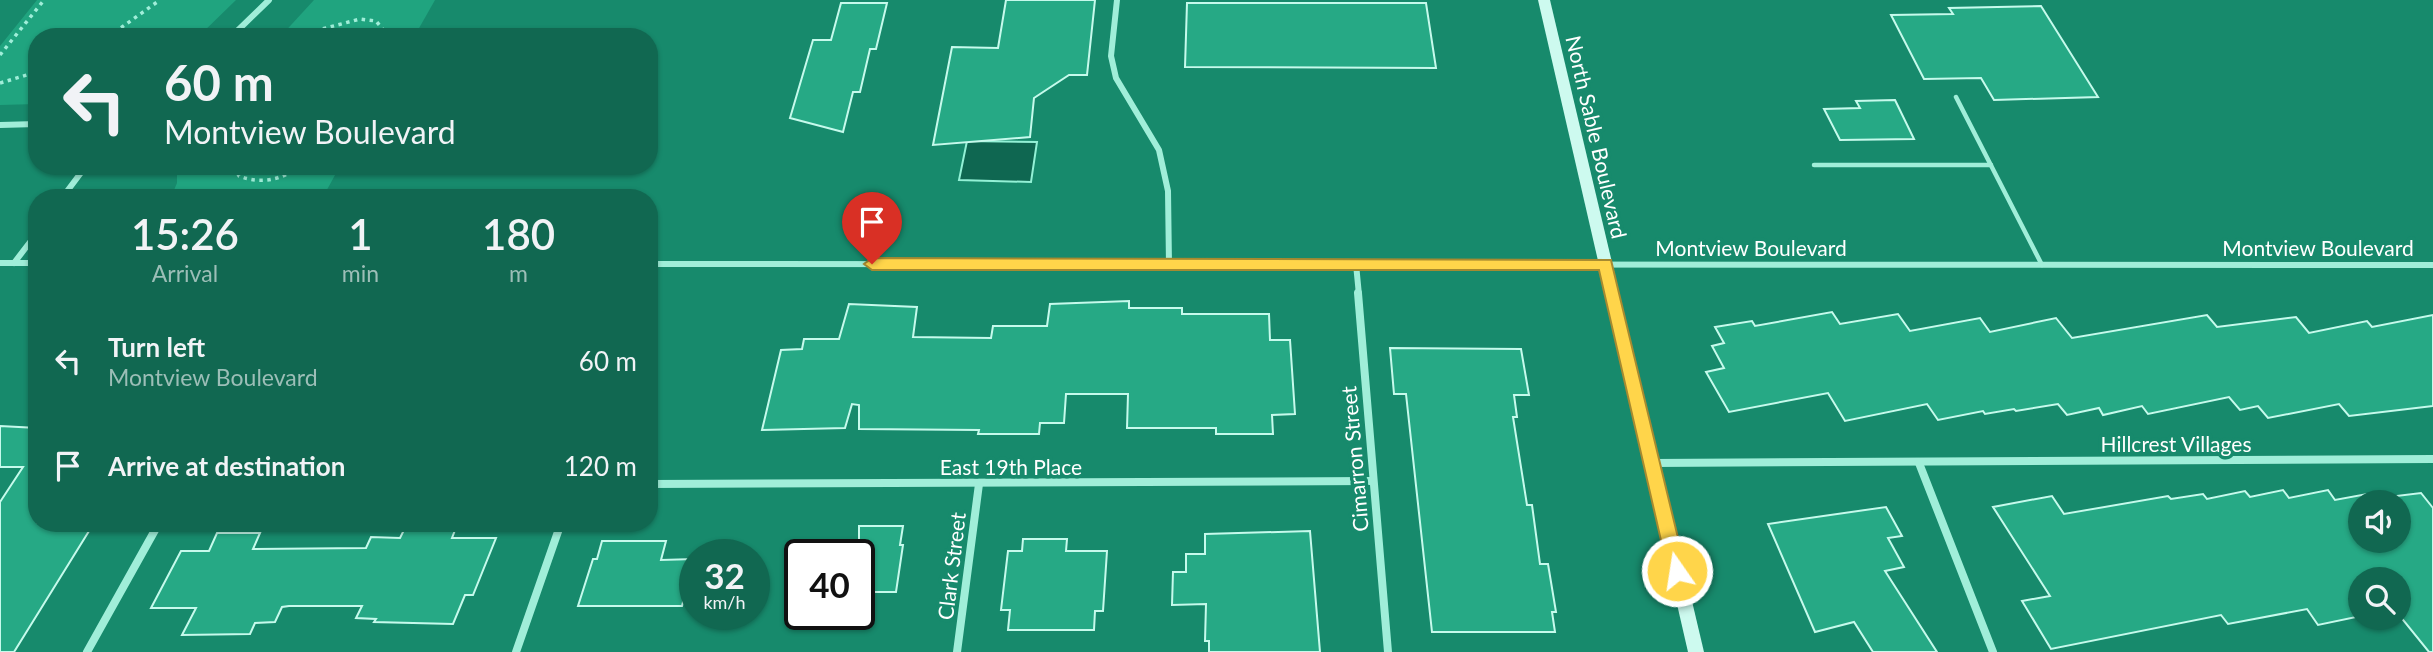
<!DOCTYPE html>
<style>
:root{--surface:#116851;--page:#1e705b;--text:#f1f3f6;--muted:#9cbeb7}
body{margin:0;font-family:Lato,sans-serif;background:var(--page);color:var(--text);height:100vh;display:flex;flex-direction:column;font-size:26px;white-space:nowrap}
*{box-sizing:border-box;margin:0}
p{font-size:23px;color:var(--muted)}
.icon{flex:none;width:38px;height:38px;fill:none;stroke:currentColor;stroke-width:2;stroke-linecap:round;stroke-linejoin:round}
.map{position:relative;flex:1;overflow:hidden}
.sheet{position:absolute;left:28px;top:189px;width:630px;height:343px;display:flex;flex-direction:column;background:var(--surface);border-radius:28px;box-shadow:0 2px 5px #0004}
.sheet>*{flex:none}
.guide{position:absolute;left:28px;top:28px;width:630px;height:147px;border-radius:28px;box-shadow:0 2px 5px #0004;background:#116851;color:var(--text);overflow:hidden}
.controls{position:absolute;left:2348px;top:490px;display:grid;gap:14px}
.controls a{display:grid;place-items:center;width:63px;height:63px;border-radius:50%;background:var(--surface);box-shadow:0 2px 5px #0004;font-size:35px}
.speed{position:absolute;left:679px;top:539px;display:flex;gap:14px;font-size:35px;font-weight:700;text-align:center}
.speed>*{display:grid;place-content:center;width:91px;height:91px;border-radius:50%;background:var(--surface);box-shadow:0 2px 5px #0004;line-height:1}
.speed small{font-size:18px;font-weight:400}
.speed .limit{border:4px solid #111;border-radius:10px;background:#fff;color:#111}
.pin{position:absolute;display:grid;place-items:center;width:60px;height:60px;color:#fff;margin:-72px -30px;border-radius:50% 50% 50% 0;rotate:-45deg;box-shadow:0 0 7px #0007}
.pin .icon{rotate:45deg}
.me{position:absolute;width:77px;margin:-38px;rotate:347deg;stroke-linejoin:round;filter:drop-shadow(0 0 5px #0008)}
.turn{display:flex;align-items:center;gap:24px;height:147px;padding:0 21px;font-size:32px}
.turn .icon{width:91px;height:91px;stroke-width:2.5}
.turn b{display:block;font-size:49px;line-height:60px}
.eta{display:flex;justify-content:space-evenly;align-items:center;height:119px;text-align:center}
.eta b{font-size:42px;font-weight:600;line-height:49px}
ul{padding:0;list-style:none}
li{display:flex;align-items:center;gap:21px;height:105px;padding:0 21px}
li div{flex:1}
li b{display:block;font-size:26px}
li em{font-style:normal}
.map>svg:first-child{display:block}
.green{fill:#20a47f}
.water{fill:#0f6751;stroke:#93f1d6;stroke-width:2}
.building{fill:#26a985;stroke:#c6faec;stroke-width:2;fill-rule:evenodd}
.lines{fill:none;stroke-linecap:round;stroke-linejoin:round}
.path{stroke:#a0eed9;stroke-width:3.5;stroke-dasharray:3.5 4.5;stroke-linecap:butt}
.lane{stroke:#a0eed9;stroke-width:4.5}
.street-far1{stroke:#a0eed9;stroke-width:6}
.street{stroke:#a0eed9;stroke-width:8}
.secondary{fill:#cdfaef;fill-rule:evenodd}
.route{fill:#ffd54a;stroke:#a68a30;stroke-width:2}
.labels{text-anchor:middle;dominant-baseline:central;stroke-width:7;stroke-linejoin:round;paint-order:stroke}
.street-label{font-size:21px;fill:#fff;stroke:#178a6c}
</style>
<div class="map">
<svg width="2433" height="652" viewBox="0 0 2433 652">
<rect width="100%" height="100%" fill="#178a6c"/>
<!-- green -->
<g class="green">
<polygon points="37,0 236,0 198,37 37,37 37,104 0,105 0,46"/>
<polygon points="314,0 435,0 414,37 280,37"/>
<polygon points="177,166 340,166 323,197 171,197 177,183"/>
</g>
<!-- water -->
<polygon class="water" points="967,141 1037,142 1031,182 959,180"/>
<!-- building -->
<g class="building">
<polygon points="1006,0 1095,0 1087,75 1069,75 1034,98 1030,137 933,145 952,47 998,48"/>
<polygon points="841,3 887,3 876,49 870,49 860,92 853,92 843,132 790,118 813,40 831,40"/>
<polygon points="1187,3 1426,3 1436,68 1185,67"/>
<polygon points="2041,6 2098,97 1994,100 1981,78 1924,79 1891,15 1953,14 1949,8"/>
<polygon points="1895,100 1914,139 1840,140 1824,109 1860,108 1856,101"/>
<polygon points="1129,301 1129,308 1182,308 1182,314 1269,314 1270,340 1290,340 1295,414 1272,415 1273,434 1216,434 1216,428 1127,428 1128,394 1066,394 1064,423 1040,423 1039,434 978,434 979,430 859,429 859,405 852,404 845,428 762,430 781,350 802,349 804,339 839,339 849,304 917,307 913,337 991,338 993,326 1047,326 1050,304"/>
<polygon points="1832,312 1840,324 1898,314 1910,331 1980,318 1990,332 2056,318 2072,338 2207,315 2217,327 2296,317 2309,333 2367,321 2372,327 2433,315 2433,406 2349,416 2339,404 2268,418 2258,406 2240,410 2229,397 2148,414 2142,406 2103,415 2099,408 2067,415 2058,404 2016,411 2014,409 1985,414 1983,411 1938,420 1927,404 1845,421 1828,393 1729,412 1706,372 1724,368 1712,346 1724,343 1715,327 1752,321 1755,326"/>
<polygon points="1390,348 1521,349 1529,395 1514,395 1517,417 1513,417 1527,505 1532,505 1540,564 1548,564 1556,612 1552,612 1555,632 1432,632 1406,394 1394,394"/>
<polygon points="0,426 37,428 37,523 94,523 14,652 0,652 0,502 23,467 0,467"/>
<path d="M2283,490L2289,498L2328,490L2335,500L2367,494L2372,499L2421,493L2433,508V652H2429L2399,615V579H2361V616L2318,625L2307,609L2228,624L2221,615L2051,649L2022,601L2050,596L1993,507L2052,496L2064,514L2168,496L2171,499L2203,494L2207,499L2245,491L2250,497ZM2361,502H2399V541H2361Z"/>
<polygon points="1886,507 1902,536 1888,538 1904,567 1885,571 1937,652 1873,652 1854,622 1815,632 1768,524"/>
<polygon points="407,524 457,525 452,538 496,538 473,595 465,595 453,624 374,622 376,619 356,618 362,606 289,606 282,607 275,622 255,623 250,634 182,635 196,608 151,608 181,551 209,551 217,533 260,533 253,549 366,548 371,537 400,538"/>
<polygon points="859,526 903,526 900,545 903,545 896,592 859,592"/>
<polygon points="1310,531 1320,652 1209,652 1209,641 1205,641 1206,604 1172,605 1173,572 1186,572 1186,554 1205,554 1205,534"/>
<polygon points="1023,539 1067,539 1066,551 1107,551 1103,611 1095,611 1094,630 1008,630 1010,610 1001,610 1008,551 1022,551"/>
<polygon points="602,541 666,541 661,560 694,559 682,606 578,606 593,559 597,559"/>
</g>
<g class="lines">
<!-- path -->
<g class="path">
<polyline points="108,37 160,0"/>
<polyline points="292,37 360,19 376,21 389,37"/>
<polyline points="0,55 44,0"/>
<polyline points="0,83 37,72"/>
<path d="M234,166L239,176C262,185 282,179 302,166"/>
</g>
<!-- lane -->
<g class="lane">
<polyline points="1956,97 2042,265"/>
<polyline points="1814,165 1991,165"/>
</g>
<!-- street-far1 -->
<g class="street-far1">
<polyline points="1117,0 1111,56 1116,78 1159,150 1168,191 1169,265"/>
<polyline points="231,37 269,0"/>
<polyline points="0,125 37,124"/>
<polyline points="62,198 86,166"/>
<polyline points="0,263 37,263"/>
<polyline points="14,263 37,233"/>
<polyline points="649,264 2433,265"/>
<polyline points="1356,264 1359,295"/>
</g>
<!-- street -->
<g class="street">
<polyline points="1358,293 1388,652"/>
<polyline points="1652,463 2433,459"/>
<polyline points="1919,463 1993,652"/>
<polyline points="649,484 1373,481"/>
<polyline points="87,652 159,523"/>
<polyline points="516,652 561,523"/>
<polyline points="957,652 979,484"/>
</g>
<!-- secondary -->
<polygon class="secondary" points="1538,0 1550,0 1704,652 1688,652"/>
</g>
<!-- route -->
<polygon class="route" points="872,258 1611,260 1686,571 1684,577 1677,579 1671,577 1668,571 1599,270 872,270 864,264"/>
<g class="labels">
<!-- street labels -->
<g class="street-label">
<text transform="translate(1597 137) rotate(77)">North Sable Boulevard</text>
<text x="1751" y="247">Montview Boulevard</text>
<text x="2318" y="247">Montview Boulevard</text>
<text x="2176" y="443">Hillcrest Villages</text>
<text transform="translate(1354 459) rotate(-95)">Cimarron Street</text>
<text x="1011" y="466">East 19th Place</text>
<text transform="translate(951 566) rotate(-83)">Clark Street</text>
</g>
</g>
</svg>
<div class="controls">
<a><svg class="icon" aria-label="sound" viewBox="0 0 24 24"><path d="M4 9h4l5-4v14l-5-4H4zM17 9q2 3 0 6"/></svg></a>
<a><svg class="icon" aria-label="search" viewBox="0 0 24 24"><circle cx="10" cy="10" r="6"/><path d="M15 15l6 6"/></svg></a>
</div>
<div class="speed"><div>32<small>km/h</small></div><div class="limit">40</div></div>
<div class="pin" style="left:872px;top:264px;background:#d93025"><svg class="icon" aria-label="arrive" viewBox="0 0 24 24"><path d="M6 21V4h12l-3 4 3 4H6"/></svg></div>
<svg class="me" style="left:1677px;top:571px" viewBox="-20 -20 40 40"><circle r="17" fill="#ffd54a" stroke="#fff" stroke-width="3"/><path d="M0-11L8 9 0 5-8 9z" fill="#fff"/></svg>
<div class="guide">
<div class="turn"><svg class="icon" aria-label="left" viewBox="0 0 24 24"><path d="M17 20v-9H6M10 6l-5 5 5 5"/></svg><div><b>60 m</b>Montview Boulevard</div></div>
</div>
<section class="sheet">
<div class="eta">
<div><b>15:26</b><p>Arrival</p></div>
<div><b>1</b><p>min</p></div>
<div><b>180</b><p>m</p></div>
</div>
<ul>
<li><svg class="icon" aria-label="left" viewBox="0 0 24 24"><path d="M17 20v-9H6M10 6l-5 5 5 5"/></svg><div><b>Turn left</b><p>Montview Boulevard</p></div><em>60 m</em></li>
<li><svg class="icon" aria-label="arrive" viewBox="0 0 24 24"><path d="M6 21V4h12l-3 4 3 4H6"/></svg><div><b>Arrive at destination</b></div><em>120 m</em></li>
</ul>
</section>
</div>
